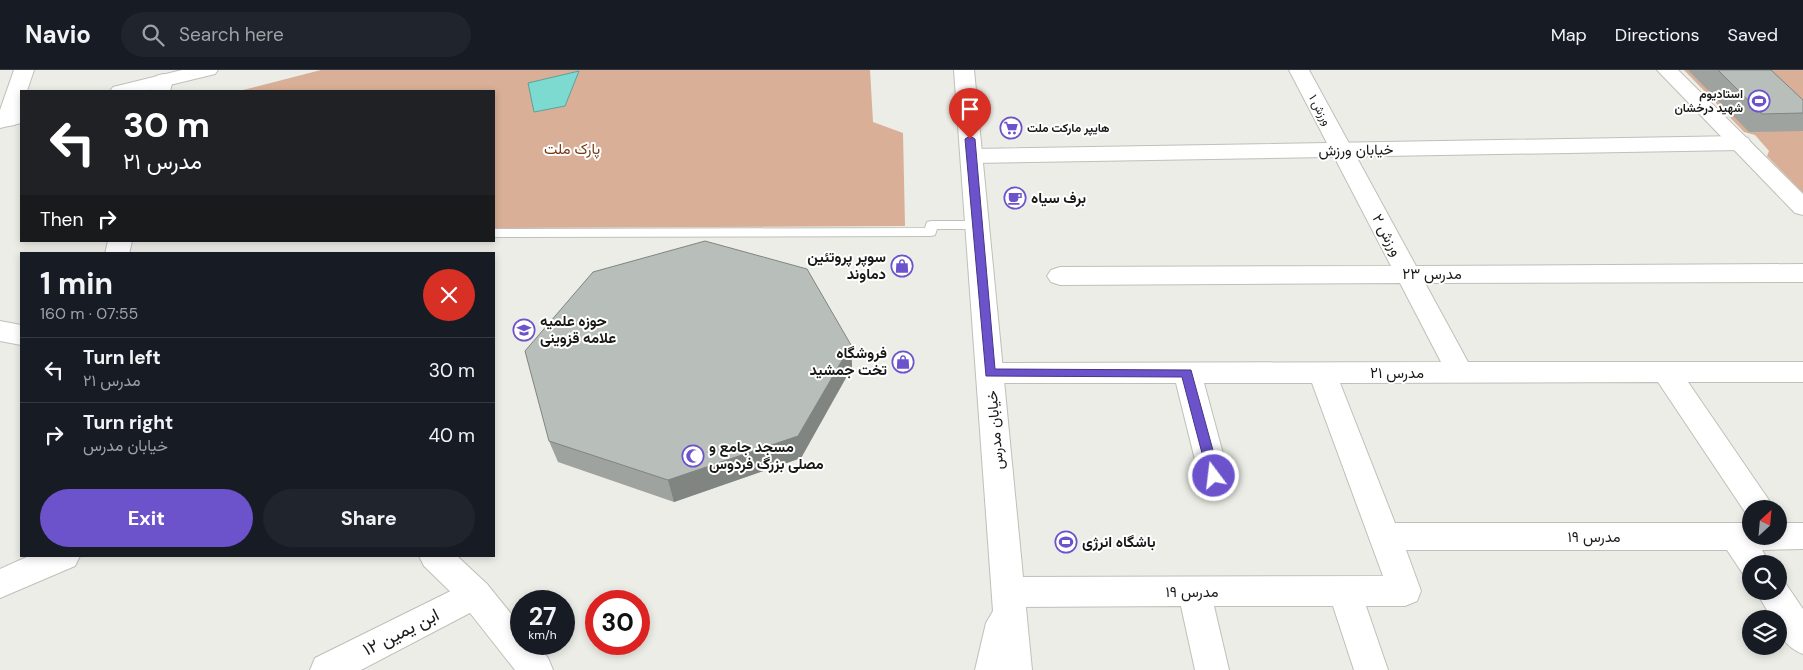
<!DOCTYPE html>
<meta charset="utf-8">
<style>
:root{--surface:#171b24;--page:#20242c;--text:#f1f3f6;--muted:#9ea1a6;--line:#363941;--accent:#6c53cc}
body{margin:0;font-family:"DM Sans",Vazirmatn,sans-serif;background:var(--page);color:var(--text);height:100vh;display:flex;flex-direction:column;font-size:19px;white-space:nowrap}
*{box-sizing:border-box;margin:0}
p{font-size:16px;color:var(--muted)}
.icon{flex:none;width:28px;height:28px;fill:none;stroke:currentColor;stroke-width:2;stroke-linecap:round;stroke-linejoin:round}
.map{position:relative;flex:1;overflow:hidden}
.sheet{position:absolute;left:20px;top:182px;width:475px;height:305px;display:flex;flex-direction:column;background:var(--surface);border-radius:0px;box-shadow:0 2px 8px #0003}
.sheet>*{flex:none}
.hud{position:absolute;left:20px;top:20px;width:475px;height:152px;border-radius:0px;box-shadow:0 2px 8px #0003;background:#202124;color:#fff;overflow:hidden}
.needle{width:32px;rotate:26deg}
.tools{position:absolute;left:1742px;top:430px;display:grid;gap:10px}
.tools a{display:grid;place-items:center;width:45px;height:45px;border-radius:50%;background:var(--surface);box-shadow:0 2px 8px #0003;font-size:25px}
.speed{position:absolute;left:510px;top:520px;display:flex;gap:10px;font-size:25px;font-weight:700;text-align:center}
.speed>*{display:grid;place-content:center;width:65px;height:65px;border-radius:50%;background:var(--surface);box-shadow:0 2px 8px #0003;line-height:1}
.speed small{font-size:12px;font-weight:400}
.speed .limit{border:8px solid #d22;background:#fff;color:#111}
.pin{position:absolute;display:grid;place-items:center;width:42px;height:42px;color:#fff;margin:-51px -21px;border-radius:50% 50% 50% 0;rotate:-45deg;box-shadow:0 0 5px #0007}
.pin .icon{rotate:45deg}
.me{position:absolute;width:55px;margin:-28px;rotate:345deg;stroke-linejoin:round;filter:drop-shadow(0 0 4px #0008)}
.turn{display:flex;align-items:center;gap:18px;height:105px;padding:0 20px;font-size:22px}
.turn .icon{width:65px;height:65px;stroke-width:2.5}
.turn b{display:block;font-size:35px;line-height:42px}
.then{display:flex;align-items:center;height:48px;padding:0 20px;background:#0003;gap:10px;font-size:19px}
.round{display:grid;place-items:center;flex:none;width:52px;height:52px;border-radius:26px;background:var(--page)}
.summary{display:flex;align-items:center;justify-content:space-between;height:85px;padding:0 20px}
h1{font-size:30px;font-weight:700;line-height:38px}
.button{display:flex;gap:10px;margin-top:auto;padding:10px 20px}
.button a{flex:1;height:58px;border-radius:30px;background:var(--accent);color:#fff;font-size:20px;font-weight:700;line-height:58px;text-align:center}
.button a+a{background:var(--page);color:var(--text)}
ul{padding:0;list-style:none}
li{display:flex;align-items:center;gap:15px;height:65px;padding:0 20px;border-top:1px solid var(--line)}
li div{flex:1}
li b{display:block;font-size:19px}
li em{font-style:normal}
header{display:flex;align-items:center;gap:30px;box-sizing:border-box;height:70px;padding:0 25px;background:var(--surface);border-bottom:1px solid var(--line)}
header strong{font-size:24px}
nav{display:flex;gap:28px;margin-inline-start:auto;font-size:18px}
.search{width:350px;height:45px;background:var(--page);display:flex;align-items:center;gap:12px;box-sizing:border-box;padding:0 18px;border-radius:28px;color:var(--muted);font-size:19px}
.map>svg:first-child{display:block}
.green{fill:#d9af97}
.water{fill:#7cdad0;stroke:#5ea099}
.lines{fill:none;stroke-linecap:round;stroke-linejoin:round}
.service-casing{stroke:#bec0b9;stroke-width:2}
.minor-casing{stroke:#bec0b9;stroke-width:2}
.tertiary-casing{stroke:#bec0b9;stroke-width:2}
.secondary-casing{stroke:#bec0b9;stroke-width:2}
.service{fill:#fff;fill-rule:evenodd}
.minor{fill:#fff;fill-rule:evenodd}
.tertiary{fill:#fff;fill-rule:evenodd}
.secondary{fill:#fff;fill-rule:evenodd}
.wall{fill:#9ea3a0}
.shaded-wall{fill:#818582}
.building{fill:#b8beba;stroke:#818582}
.route{fill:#6c53cc;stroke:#463685}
.labels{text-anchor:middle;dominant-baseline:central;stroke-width:4;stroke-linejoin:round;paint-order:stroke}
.far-poi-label{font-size:12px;font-weight:bold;fill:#191a18;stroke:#fff;text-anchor:end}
.far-street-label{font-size:12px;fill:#191a18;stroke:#fff}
.park-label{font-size:15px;fill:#743911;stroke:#fff}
.street-label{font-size:15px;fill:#191a18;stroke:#fff}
.poi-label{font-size:15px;font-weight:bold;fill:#191a18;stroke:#fff;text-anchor:start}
.near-street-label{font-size:18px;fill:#191a18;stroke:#fff}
</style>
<header>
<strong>Navio</strong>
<div class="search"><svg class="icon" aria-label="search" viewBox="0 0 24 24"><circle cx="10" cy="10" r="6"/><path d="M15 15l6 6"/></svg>Search here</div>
<nav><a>Map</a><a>Directions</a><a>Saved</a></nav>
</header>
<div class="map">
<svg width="1803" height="600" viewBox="0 0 1803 600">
<rect width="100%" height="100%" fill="#ebede6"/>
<!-- green -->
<g class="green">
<polygon points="321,0 870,0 873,52 903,63 905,156 494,158 494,21 239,21"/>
<polygon points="1684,0 1803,0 1803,123 1767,86 1769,81 1755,65 1744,62"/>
</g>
<!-- water -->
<polygon class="water" points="579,1 565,36 534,42 528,13"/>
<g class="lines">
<!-- service casing -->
<g class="service-casing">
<polygon id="service" points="931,151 977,151 983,155 977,159 937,159 935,165 931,166 494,167 494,159 925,158 927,152"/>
</g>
<!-- minor casing -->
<g class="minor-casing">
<g id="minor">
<polygon points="1289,0 1309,0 1416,196 1803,194 1803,212 1425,213 1468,292 1803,292 1803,312 1688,312 1775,439 1751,439 1751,449 1749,448 1658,312 1340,313 1395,453 1751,453 1751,466 1779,466 1779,453 1803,453 1803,479 1762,480 1770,494 1751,494 1751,507 1743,504 1727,480 1406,480 1421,521 1417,531 1405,536 1366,536 1388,600 1354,600 1333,536 1214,536 1229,600 1195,600 1181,536 1009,537 997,532 993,522 997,512 1009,507 1383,506 1312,313 1204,313 1229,406 1225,415 1214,418 1203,415 1199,406 1176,313 990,313 980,310 976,303 980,296 990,293 1441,292 1400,213 1060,215 1051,212 1047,206 1051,200 1060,197 1391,196"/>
<polygon points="1657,0 1678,0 1803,124 1803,145 1795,143"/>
<polygon points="29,486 80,486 75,496 0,528 0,499"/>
<polygon points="475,509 487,514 491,524 487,534 361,600 310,600 315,588"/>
<path d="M1779,509L1784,511L1803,539V584C1786,577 1779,567 1779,549H1772L1756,521H1779Z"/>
</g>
</g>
<!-- tertiary casing -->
<g class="tertiary-casing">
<g id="tertiary">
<path d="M14,0H34L27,21H21C21,33 22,44 15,55L7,56L0,55V40Z"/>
<polygon points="163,4 170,6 173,10 170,21 150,21 156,6"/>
<polygon points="1740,66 1748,68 1751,73 1748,78 1740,80 972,93 964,91 961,86 964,81 972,79"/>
<polygon points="108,171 132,171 129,184 105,184"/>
</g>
</g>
<!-- secondary casing -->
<g class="secondary-casing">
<g id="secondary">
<polygon points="182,0 218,0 215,4 145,21 110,21 113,17"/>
<polygon points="954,0 974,0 1032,600 975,600 986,553 993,541"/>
<polygon points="21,41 21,53 0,58 0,46"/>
<polygon points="0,251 21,255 21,275 0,271"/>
<polygon points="419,486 457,486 487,514 521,556 521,574 536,574 548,588 553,600 515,600 463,534 424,496"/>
</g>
</g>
<!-- service -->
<use href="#service" class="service"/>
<!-- minor -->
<use href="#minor" class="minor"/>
<!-- tertiary -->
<use href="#tertiary" class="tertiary"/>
<!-- secondary -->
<use href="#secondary" class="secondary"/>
</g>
<!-- wall -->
<g class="wall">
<polygon points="1688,0 1771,0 1803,30 1803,61 1749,62"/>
<polygon points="851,275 852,297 801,388 674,432 558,392 549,371"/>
</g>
<!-- shaded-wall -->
<polygon class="shaded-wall" points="851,275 852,297 801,388 674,432 668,410"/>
<!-- building -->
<g class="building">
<polygon points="1718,0 1771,0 1803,30 1803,43 1762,44"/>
<polygon points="705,171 807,199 851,275 798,366 668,410 549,371 525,281 593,202"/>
</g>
<!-- route -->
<polygon class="route" points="970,66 975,69 995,299 1191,300 1220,406 1219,409 1210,409 1208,406 1182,307 986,306 965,69"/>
<!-- icons -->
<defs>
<g id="stadium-ring" transform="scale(1.125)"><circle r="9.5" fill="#fff" stroke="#6c53cc" stroke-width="1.5"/><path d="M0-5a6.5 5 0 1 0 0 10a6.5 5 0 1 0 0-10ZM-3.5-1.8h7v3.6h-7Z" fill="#6c53cc"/></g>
<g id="supermarket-ring" transform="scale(1.125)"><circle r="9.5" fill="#fff" stroke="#6c53cc" stroke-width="1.5"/><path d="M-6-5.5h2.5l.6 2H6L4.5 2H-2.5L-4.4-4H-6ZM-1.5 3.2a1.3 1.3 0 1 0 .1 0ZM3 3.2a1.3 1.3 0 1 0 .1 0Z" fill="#6c53cc"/></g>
<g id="cafe-ring" transform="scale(1.125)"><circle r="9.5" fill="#fff" stroke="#6c53cc" stroke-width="1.5"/><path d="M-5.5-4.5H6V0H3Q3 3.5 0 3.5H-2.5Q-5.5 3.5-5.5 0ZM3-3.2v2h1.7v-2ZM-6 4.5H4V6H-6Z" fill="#6c53cc"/></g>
<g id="shop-ring" transform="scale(1.125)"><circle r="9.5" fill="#fff" stroke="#6c53cc" stroke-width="1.5"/><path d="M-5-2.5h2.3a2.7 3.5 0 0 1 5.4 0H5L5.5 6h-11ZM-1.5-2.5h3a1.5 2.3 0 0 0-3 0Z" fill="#6c53cc"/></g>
<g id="school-ring" transform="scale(1.125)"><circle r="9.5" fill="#fff" stroke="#6c53cc" stroke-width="1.5"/><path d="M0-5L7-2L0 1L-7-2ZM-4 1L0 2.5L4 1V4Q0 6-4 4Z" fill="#6c53cc"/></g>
<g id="mosque-ring" transform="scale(1.125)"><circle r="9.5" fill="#fff" stroke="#6c53cc" stroke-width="1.5"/><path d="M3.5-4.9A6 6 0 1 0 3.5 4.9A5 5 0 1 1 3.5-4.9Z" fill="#6c53cc"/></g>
</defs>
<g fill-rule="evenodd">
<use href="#stadium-ring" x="1759" y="31"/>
<use href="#supermarket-ring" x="1011" y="58"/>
<use href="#cafe-ring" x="1015" y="128"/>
<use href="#shop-ring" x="902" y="196"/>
<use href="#school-ring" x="524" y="260"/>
<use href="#shop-ring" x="903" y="292"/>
<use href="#mosque-ring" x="693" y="386"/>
<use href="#stadium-ring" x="1066" y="472"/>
</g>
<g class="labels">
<!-- far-poi labels -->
<g class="far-poi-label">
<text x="1743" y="24">استادیوم<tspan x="1743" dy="14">شهید درخشان</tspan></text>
<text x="1027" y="58" text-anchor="start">هایپر مارکت ملت</text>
</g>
<!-- far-street labels -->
<g class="far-street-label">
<text transform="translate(1320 40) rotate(62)">ورزش ۱</text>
</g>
<!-- park labels -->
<g class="park-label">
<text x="572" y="79">پارک ملت</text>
</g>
<!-- street labels -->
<g class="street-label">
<text transform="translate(1356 80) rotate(-1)">خیابان ورزش</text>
<text transform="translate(1387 165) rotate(62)">ورزش ۲</text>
<text x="1432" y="204">مدرس ۲۳</text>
<text x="1397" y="303">مدرس ۲۱</text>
<text transform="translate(995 360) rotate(-95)">خیابان مدرس</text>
<text x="1594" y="467">مدرس ۱۹</text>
<text x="1192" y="522">مدرس ۱۹</text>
</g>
<!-- poi labels -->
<g class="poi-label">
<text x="1031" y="128">برف سیاه</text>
<text x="886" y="187" text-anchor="end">سوپر پروتئین<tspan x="886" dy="17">دماوند</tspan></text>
<text x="540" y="251">حوزه علمیه<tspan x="540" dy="17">علامه قزوینی</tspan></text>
<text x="887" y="283" text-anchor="end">فروشگاه<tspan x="887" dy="17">تخت جمشید</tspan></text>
<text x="709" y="377">مسجد جامع و<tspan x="709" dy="17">مصلی بزرگ فردوس</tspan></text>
<text x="1082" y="472">باشگاه انرژی</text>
</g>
<!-- near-street labels -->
<g class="near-street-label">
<text transform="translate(401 562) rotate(-27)">ابن یمین ۱۲</text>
</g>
</g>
</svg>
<div class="tools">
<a><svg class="needle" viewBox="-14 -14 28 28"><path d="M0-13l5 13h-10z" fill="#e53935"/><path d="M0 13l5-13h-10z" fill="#9ea1a6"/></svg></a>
<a><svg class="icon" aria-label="search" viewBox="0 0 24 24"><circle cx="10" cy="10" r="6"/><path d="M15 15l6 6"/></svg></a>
<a><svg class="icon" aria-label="layers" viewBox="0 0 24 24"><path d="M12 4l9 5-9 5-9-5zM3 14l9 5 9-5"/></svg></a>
</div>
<div class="speed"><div>27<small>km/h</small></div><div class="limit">30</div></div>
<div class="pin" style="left:970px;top:69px;background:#d93025"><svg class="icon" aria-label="arrive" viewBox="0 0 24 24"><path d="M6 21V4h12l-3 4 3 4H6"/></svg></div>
<svg class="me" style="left:1214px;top:406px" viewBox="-20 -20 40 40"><circle r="17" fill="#6c53cc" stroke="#fff" stroke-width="3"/><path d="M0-11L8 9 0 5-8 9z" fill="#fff"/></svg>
<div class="hud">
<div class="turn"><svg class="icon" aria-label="left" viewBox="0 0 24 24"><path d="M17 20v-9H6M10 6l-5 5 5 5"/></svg><div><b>30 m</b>مدرس ۲۱</div></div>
<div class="then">Then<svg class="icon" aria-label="right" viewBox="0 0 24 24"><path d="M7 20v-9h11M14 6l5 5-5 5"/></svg></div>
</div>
<section class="sheet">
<div class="summary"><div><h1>1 min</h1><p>160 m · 07:55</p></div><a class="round" style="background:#d93025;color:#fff"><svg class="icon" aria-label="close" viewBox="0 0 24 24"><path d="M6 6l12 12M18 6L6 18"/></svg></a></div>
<ul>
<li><svg class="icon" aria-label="left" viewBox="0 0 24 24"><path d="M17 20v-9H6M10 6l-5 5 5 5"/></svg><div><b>Turn left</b><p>مدرس ۲۱</p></div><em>30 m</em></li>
<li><svg class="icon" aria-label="right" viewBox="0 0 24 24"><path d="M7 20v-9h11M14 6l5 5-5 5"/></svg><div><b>Turn right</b><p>خیابان مدرس</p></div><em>40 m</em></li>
</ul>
<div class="button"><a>Exit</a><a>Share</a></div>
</section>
</div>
